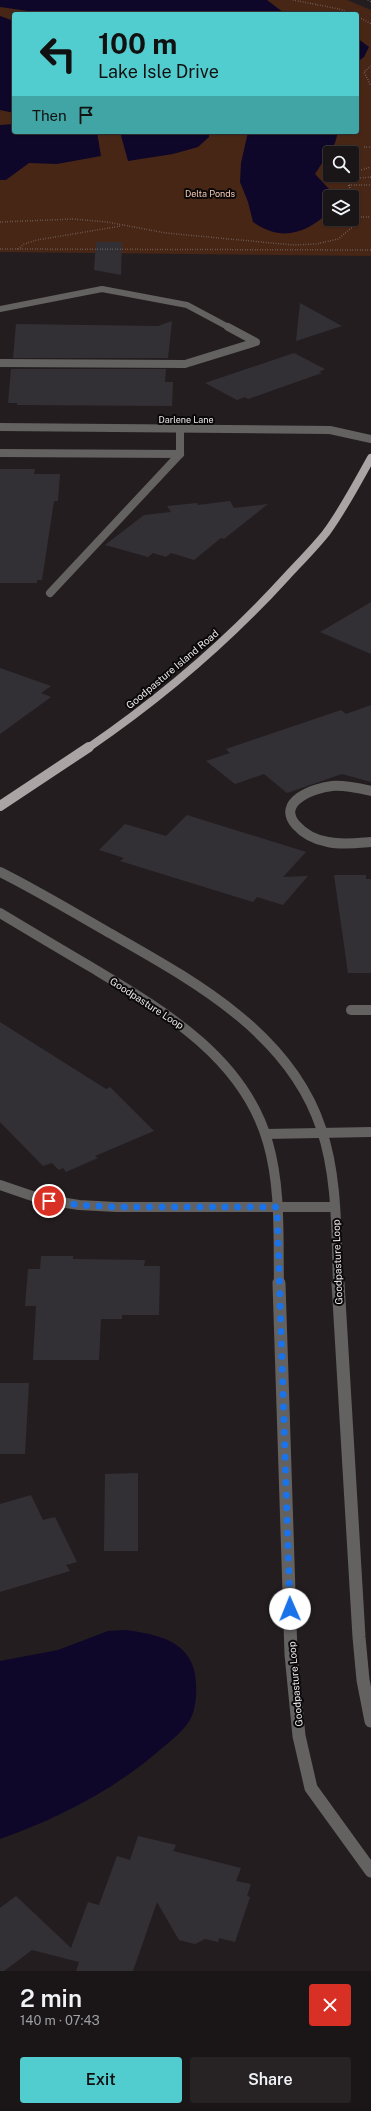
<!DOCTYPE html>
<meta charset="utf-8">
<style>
:root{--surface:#1a1618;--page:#272325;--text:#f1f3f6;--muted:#9f9fa2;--line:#383537;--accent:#52cdcf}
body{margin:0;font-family:"Public Sans",sans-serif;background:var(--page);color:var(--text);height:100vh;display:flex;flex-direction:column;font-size:15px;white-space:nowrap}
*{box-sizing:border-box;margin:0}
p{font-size:13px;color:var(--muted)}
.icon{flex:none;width:22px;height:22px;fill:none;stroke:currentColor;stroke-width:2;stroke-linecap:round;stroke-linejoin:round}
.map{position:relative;height:1971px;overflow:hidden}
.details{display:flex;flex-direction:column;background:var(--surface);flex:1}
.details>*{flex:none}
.guide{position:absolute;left:12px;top:12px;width:347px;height:122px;border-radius:4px;box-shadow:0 1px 3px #0004,0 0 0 1px var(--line);background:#52cdcf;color:#111;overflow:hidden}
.controls{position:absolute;left:323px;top:146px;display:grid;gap:8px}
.controls a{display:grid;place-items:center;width:36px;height:36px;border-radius:4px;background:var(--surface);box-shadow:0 1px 3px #0004,0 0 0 1px var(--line);font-size:20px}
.pin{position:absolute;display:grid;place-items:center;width:34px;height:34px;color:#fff;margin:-17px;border:2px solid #fff;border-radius:50%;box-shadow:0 1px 4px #0007}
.me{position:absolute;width:44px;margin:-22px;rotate:359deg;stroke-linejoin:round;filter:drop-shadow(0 0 3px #0008)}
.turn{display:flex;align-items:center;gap:14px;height:84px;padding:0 20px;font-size:18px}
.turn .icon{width:52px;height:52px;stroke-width:2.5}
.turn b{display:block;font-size:28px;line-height:34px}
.then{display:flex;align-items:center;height:38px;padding:0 20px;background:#0003;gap:8px;font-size:15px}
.round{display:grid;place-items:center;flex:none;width:42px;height:42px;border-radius:4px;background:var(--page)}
.headline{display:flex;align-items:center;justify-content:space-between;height:68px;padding:0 20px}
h1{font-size:24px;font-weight:600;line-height:30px}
.cta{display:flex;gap:8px;margin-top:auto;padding:8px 20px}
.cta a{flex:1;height:46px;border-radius:4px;background:var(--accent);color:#111;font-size:16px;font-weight:600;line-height:46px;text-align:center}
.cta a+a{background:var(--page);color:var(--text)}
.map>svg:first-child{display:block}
.green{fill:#482615;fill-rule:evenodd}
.water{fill:#0e0729}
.building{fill:#333035}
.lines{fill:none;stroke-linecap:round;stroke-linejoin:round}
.path{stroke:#898487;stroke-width:1.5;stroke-dasharray:0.5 2;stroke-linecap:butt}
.minor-far3{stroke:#646161;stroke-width:6}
.minor-far2{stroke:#646161;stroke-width:8}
.minor-far1{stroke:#646161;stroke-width:10}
.minor{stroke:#646161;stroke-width:13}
.major-far1{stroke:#aba4a4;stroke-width:8}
.major{stroke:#aba4a4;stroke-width:10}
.route{stroke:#1a73e8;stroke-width:7;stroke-dasharray:0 12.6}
.labels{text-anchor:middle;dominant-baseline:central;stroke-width:4;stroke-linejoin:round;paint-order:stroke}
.far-park-label{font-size:9px;fill:#f6cab5;stroke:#0a0809}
.far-street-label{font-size:9px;fill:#ece8ea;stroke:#0a0809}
.street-label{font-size:10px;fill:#ece8ea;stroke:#0a0809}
</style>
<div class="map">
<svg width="371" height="1971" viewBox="0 0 371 1971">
<rect width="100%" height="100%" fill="#231d20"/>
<!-- green -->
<path class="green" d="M0,0H347L371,10V256L0,252ZM14,14H357V132H14ZM330,153H352V175H330ZM330,197H352V219H330Z"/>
<!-- water -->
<g class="water">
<polygon points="0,0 267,0 284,13 331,14 49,14 0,7"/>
<polygon points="0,16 14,21 14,113 0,110"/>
<polygon points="357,38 369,47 364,57 357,62"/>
<polygon points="14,124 14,132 97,132 101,156 57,164 29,163 6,180 0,180 0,125"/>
<polygon points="120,132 209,132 209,137 198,147 173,154 128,161"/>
<path d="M248,132H338L335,143L315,174L330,190L332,197H330V211C306,234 281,242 253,222L248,202L240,182L241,163Z"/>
<path d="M126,1630C155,1634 189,1640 195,1674C197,1688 197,1702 192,1716C186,1729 172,1740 161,1749C114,1790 59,1818 0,1839V1661L58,1650L108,1631Z"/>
</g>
<!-- building -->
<g class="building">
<polygon points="96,242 122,242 121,275 94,270"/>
<polygon points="300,303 342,326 296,341"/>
<polygon points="172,321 168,358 13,358 16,324 158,326"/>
<polygon points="294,353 325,369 319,372 322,373 248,399 245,397 237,400 205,383"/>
<polygon points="11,369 166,369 165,382 173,382 172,406 17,405 17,403 8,403"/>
<polygon points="0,469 35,469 34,474 60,474 58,501 54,501 42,580 37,580 37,583 0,583"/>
<polygon points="230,501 234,508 268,504 224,539 221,538 194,560 171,553 166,557 153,553 148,557 105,545 144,515 171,512 167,506 197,503 198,505"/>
<polygon points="371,602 371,654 320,632"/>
<polygon points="0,668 51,686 41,693 51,697 0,734"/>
<polygon points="371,705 371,782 342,774 287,793 264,774 235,784 206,761 230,753 226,749 341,710 346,714"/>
<polygon points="187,815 306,852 283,877 308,876 283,905 257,897 253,902 120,861 124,858 99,850 125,824 166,836"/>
<polygon points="334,875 366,875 366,879 371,879 371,973 348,973"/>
<polygon points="0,1022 106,1089 110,1087 154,1131 95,1156 98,1158 66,1172 63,1168 59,1170 52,1163 43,1166 0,1122"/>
<polygon points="41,1256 73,1256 73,1259 145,1260 144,1266 160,1266 159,1315 122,1315 122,1319 101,1319 99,1360 33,1360 36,1306 25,1306 28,1269 40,1269"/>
<polygon points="0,1383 29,1383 25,1454 0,1454"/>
<polygon points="138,1473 138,1551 104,1551 105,1474"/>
<polygon points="31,1495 43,1520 55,1517 77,1562 66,1565 70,1571 0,1592 0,1504"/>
<polygon points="138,1836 176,1845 173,1851 241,1868 236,1881 251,1884 247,1896 250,1897 235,1942 219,1938 218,1942 205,1939 195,1944 179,1940 157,1902 133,1971 76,1971 79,1962 32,1950 4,1971 0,1971 0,1908 16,1896 71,1948 88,1902 99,1905 117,1856 130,1860"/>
</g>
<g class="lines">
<!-- path -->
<g class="path">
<polyline points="293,0 339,9 353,14"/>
<polyline points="368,0 371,2"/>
<polyline points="357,16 371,24"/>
<polyline points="371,66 364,72 371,86"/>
<polyline points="364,147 371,147"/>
<polyline points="352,173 371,167"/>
<polyline points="350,175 349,185 371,185"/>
<polyline points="348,179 371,177"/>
<polyline points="349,185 352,197"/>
<polyline points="356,217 371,217"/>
<polyline points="0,222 73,219 107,222 166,233 293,245 316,244 338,239 355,225 356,217 352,197"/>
<polyline points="0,249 371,250"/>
<polyline points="18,249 24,244 37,240 121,226"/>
</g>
<!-- minor-far3 -->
<polyline class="minor-far3" points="0,309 102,289 187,305 230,328"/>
<!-- minor-far2 -->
<g class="minor-far2">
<polyline points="0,363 185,364 256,342 228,327"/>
<polyline points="0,427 330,430 371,439"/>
<polyline points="0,453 180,454 180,429"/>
<polyline points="50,593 180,454"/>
</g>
<!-- minor-far1 -->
<g class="minor-far1">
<path d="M371,791C358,788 345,785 332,786C313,788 276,802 296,825C304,834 316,840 328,842C342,845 357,843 371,842"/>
<path d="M0,872C36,890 71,911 106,931C190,979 289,1031 321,1128C338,1178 336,1233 338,1284"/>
<path d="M0,913C30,931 60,949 91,967C162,1010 244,1057 268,1143C281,1188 278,1238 279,1284"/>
<polyline points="351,1010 371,1010"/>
<polyline points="266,1134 371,1132"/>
<polyline points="0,1185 41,1199 79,1205 116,1207 335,1207"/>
</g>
<!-- minor -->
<g class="minor">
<polyline points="279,1283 291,1654 299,1736 311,1788 371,1871"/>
<polyline points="338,1283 359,1637 363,1680 371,1721"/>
</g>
<!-- major-far1 -->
<path class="major-far1" d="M88,748C161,698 227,642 287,576C300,562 314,548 326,533C343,510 357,483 371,458"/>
<!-- major -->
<polyline class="major" points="0,806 89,747"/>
</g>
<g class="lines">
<!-- route -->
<polyline class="route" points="49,1201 79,1205 116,1207 277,1207 290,1609"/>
</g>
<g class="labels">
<!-- far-park labels -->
<g class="far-park-label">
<text x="210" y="193">Delta Ponds</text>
</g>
<!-- far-street labels -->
<g class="far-street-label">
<text x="186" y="419">Darlene Lane</text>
</g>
<!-- street labels -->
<g class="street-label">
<text transform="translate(172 669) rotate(-40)">Goodpasture Island Road</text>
<text transform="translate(147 1003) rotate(33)">Goodpasture Loop</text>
<text transform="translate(337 1262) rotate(-92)">Goodpasture Loop</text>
<text transform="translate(295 1684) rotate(-95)">Goodpasture Loop</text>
</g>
</g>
</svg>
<div class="controls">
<a><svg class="icon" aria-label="search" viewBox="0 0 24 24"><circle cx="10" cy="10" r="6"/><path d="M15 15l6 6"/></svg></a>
<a><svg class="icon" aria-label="layers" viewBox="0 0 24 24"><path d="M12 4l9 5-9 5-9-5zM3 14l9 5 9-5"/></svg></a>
</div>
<div class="pin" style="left:49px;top:1201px;background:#d93025"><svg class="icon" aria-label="arrive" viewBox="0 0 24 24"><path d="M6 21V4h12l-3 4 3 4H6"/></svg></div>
<svg class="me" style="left:290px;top:1609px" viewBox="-20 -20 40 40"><circle r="19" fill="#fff"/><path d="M0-13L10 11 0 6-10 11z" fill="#1a73e8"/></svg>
<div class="guide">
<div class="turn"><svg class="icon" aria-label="left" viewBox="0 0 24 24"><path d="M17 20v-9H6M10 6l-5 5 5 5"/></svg><div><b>100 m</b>Lake Isle Drive</div></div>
<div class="then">Then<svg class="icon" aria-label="arrive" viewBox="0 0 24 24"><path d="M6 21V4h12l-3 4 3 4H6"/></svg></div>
</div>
</div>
<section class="details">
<div class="headline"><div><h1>2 min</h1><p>140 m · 07:43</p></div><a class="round" style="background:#d93025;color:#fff"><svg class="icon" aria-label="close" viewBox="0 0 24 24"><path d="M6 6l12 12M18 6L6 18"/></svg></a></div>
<div class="cta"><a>Exit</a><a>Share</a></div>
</section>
